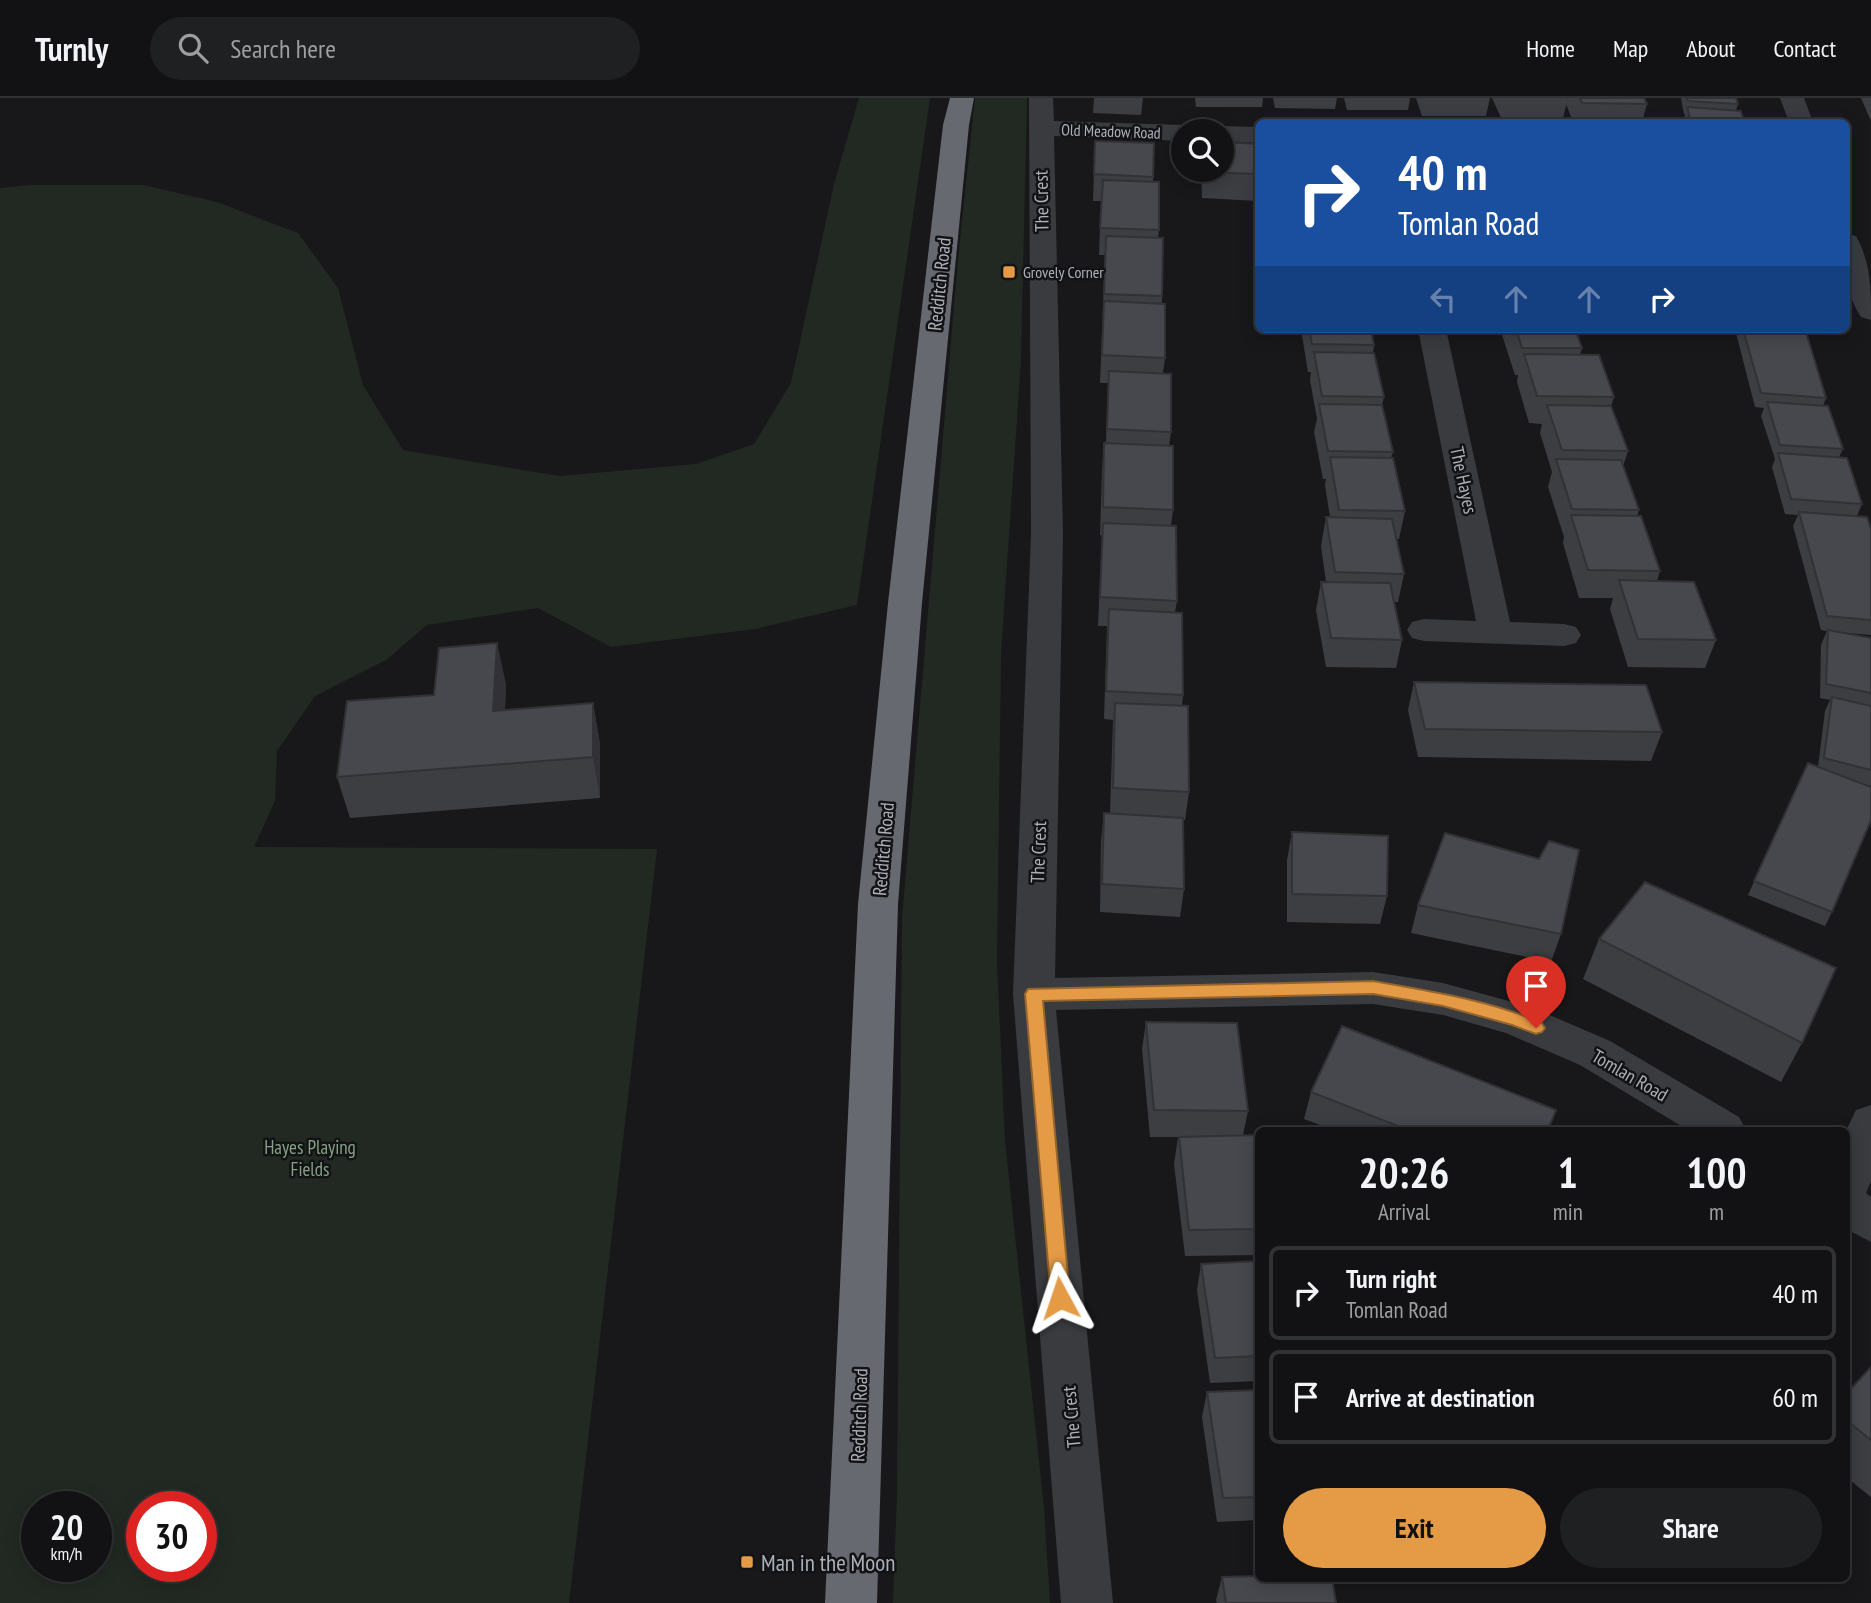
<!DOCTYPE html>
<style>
:root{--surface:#121214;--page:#1f2022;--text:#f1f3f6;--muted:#9c9ea0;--line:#313234;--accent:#e59b45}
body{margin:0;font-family:"PT Sans Narrow",sans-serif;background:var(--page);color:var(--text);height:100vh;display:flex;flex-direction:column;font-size:26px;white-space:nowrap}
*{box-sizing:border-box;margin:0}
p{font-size:23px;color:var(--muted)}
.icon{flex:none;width:38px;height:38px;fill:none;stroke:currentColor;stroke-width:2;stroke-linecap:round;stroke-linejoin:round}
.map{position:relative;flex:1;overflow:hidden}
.drawer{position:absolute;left:1255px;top:1029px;width:595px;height:455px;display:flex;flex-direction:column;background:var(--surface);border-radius:10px;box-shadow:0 4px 18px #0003,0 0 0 2px var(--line)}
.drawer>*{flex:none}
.top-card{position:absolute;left:1255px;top:21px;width:595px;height:214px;border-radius:10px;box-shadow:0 4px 18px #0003,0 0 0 2px var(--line);background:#1a4fa0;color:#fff;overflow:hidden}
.tools{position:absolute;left:1171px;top:21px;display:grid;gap:14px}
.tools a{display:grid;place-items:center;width:63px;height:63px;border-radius:50%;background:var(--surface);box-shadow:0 4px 18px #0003,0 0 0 2px var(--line);font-size:35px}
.speed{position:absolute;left:21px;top:1393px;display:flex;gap:14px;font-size:35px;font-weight:700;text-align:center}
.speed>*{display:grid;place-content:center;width:91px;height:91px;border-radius:50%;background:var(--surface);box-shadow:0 4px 18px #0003,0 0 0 2px var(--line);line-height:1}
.speed small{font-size:18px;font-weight:400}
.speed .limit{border:10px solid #d22;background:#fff;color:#111}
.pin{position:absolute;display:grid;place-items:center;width:60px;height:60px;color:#fff;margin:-72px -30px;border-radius:50% 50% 50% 0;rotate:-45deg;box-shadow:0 0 7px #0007}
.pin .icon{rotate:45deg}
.me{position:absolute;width:77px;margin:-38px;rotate:355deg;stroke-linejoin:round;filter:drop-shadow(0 0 5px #0008)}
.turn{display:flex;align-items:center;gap:24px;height:147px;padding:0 28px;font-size:32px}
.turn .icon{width:91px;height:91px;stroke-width:2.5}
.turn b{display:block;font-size:49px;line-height:60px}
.lanes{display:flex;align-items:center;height:66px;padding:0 28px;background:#0003;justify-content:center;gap:35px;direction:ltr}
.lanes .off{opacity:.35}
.eta{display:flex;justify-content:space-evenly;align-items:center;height:119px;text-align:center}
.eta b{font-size:42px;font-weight:700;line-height:49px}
.cta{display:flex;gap:14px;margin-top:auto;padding:14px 28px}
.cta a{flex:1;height:80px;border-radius:42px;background:var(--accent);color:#111;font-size:28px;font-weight:700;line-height:80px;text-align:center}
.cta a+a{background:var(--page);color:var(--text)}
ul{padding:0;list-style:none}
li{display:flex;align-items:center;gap:21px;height:94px;margin:0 14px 10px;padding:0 14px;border:4px solid var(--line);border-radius:10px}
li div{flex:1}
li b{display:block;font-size:26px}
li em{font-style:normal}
header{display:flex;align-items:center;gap:42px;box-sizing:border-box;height:98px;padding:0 35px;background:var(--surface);border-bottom:2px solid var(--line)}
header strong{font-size:33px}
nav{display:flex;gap:38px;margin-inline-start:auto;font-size:24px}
.search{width:490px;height:63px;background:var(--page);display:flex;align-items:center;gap:18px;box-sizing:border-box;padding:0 24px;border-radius:38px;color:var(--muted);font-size:26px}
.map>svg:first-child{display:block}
.green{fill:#222922;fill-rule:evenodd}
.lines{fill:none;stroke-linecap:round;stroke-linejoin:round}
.street{fill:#393b3e;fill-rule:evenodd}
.highway{fill:#66696f;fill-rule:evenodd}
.wall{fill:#3d3e42}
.shaded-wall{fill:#323236}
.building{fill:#47484d;stroke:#323236;stroke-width:2}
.route{fill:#e59b45;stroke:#95652d;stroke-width:2}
.poi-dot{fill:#e59b45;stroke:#131315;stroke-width:2.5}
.labels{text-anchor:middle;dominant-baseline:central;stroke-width:5;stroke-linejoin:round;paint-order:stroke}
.far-street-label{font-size:16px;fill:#abb1b9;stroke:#131315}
.far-poi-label{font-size:16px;fill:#abb1b9;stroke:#131315;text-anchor:start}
.street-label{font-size:19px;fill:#abb1b9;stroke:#131315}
.park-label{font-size:19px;fill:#85a284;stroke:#131315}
.near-poi-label{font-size:23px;fill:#abb1b9;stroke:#131315;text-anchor:start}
</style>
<header>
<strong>Turnly</strong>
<div class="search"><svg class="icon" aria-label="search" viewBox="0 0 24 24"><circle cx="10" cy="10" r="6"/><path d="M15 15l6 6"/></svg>Search here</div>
<nav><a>Home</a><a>Map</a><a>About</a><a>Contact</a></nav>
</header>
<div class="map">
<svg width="1871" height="1505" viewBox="0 0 1871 1505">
<rect width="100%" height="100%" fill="#18181a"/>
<!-- green -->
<g class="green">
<path d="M859,0H930L857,507L755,531L611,549L538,510L427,527L386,562L315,598L277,653L275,703L254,749L657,751L569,1505H0V90L30,87H143L217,104L298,135L338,190L363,287L403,352L560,378L696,366L754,346L791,285L834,86ZM37,1409H96V1468H37ZM142,1409H201V1468H142Z"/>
<polygon points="975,0 1027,0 1021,262 1001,555 997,864 1005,1043 1044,1410 1050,1505 893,1505 897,1393 902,820 958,162"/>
</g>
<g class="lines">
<!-- street -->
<g class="street">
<polygon points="1029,0 1053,0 1054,23 1183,27 1194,33 1183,33 1183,43 1054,38 1063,437 1055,880 1373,874 1443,885 1531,909 1610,943 1739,1019 1746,1032 1688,1032 1580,967 1506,935 1443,917 1373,906 1056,912 1113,1505 1061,1505 1013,896 1031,437"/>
<polygon points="1780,0 1804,0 1813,24 1789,24"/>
<polygon points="1222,28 1258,29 1258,45 1222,43 1222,33 1211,33"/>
<path d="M1846,136L1856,138C1871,164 1871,192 1871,222L1861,219C1844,194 1846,165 1846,136Z"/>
<polygon points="1418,231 1446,231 1510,524 1564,526 1576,529 1581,537 1576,545 1564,548 1424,543 1412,540 1407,532 1412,524 1424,521 1476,523"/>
<polygon points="1871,1007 1871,1083 1866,1095 1871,1099 1871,1144 1846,1131 1846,1033 1856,1012"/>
</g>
<!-- highway -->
<polygon class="highway" points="950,0 974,0 969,27 922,505 898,806 877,1505 825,1505 858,806 888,505 943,27"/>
</g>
<!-- wall -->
<g class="wall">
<polygon points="1094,0 1143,0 1141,17 1093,15"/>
<polygon points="1195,0 1263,0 1262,9 1196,9"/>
<polygon points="1273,0 1337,0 1335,11 1275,10"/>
<polygon points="1344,0 1410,0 1408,12 1347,12"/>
<polygon points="1416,0 1490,0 1486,18 1422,18"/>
<polygon points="1492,0 1568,0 1562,24 1503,24"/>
<polygon points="1568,0 1644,0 1647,6 1642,24 1573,24 1566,6"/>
<polygon points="1681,0 1736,0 1738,6 1736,12 1744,24 1684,24 1685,16 1684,16"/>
<polygon points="1861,0 1871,0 1871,23"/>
<polygon points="1095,43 1154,45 1153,84 1159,132 1158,140 1162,198 1162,206 1165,260 1163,275 1171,334 1169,348 1173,412 1171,428 1177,503 1175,514 1183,597 1182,608 1189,694 1185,722 1183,722 1184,791 1180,819 1100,814 1101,743 1104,715 1110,715 1113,622 1104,621 1107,528 1098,528 1102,437 1100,437 1102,373 1104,345 1106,345 1108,285 1100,285 1105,157 1099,157 1101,103 1093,103"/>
<polygon points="1258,46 1258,103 1202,100 1201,72 1222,72"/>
<polygon points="1301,231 1371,231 1374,247 1373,255 1384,299 1382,307 1393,354 1391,360 1405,413 1399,441 1396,441 1404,476 1398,504 1394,504 1402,542 1396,570 1326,569 1316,512 1321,484 1326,484 1321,448 1326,419 1330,419 1325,387 1326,381 1323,381 1314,334 1317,321 1310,282 1311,274 1308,274"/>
<polygon points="1503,231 1575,231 1582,250 1580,257 1614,299 1611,308 1628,353 1623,368 1639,412 1637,418 1660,473 1657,483 1716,542 1705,570 1628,569 1610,511 1613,500 1579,500 1563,445 1564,439 1548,389 1552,374 1540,335 1542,326 1529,325 1517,284 1518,277 1515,277 1502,237"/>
<polygon points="1735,231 1805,231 1826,300 1823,308 1843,351 1839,359 1862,406 1857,418 1871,431 1871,537 1835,534 1871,540 1871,688 1864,686 1832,814 1825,828 1748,797 1808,665 1818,669 1825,613 1830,602 1820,600 1821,547 1827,533 1821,532 1793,428 1798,417 1785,416 1772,369 1775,361 1761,318 1764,310 1755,309"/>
<polygon points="1414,584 1662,634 1651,663 1418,659 1408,612"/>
<polygon points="506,586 505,612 593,605 600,646 600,700 350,720 337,679 434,597"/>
<polygon points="1292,734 1387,798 1380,826 1287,824 1287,762"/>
<polygon points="1539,761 1561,836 1551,864 1411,835 1418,807"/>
<polygon points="1599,841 1802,945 1781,984 1583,881"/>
<polygon points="1146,924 1248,1013 1243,1037 1258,1037 1258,1157 1185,1158 1174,1066 1178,1039 1150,1039 1142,951"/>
<polygon points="1311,994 1548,1032 1333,1032 1304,1021"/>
<polygon points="1258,1163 1258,1283 1210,1285 1197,1192 1201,1166"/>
<polygon points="1871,1269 1871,1399 1846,1379 1846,1296"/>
<polygon points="1258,1292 1258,1422 1217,1424 1202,1319 1207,1294"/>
<polygon points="1222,1479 1336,1505 1217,1505 1216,1502"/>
</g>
<!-- shaded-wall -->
<g class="shaded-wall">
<polygon points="497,545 506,586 503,654 493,613"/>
<polygon points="593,605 600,646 600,700 593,659"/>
</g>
<!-- building -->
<g class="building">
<polygon points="1580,0 1644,0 1647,6 1582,5"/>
<polygon points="1687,0 1736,0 1738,6 1688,3"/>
<polygon points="1687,9 1741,13 1744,24 1691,24"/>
<polygon points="1095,43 1154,45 1153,79 1094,76"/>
<polygon points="1222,44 1258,46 1258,76 1205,74 1205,72 1222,72"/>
<polygon points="1103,82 1159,84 1159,132 1100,130"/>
<polygon points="1106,138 1163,140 1162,198 1104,196"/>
<polygon points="1104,203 1165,206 1165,260 1102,257"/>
<polygon points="1309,231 1371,231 1374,247 1312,246"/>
<polygon points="1516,231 1575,231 1582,250 1522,250"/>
<polygon points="1743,231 1805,231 1826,300 1761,295"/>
<polygon points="1314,254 1374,255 1384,299 1322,298"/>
<polygon points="1524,256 1599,257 1614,299 1537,298"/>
<polygon points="1109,273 1171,276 1171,334 1107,331"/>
<polygon points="1767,304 1828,308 1843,351 1780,347"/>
<polygon points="1319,306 1382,307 1393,354 1328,353"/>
<polygon points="1547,307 1611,308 1628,353 1562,352"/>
<polygon points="1104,345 1173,348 1173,412 1103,409"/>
<polygon points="1778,355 1847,360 1862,406 1791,401"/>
<polygon points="1330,359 1393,360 1405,413 1339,412"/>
<polygon points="1556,361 1621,362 1639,412 1572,411"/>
<polygon points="1799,414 1867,419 1871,431 1871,522 1827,518"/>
<polygon points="1571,417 1641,418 1660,473 1588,472"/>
<polygon points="1326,419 1392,421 1404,476 1335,474"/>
<polygon points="1103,425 1176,428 1177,503 1100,499"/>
<polygon points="1619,482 1694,484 1716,542 1638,541"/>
<polygon points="1321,484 1390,485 1402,542 1331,540"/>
<polygon points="1109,511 1182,515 1183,597 1106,593"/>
<polygon points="1828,532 1871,540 1871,595 1826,586"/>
<polygon points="497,545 493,613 593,605 593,659 337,679 347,603 434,597 439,550"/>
<polygon points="1414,584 1646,587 1662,634 1425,631"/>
<polygon points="1832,599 1871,608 1871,672 1824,660"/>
<polygon points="1115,605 1188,608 1189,694 1113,690"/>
<polygon points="1808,665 1871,689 1871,722 1832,814 1754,783"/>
<polygon points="1104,715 1183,720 1184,791 1102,786"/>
<polygon points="1292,734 1388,738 1387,798 1292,796"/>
<polygon points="1445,735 1539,761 1549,743 1579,752 1561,836 1418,807"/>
<polygon points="1645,784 1836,870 1802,945 1599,841"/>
<polygon points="1146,924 1237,925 1248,1013 1154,1012"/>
<polygon points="1342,928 1556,1012 1548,1032 1408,1032 1311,994"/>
<polygon points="1258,1037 1258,1131 1189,1132 1179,1039"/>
<polygon points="1258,1163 1258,1258 1215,1260 1201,1166"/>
<polygon points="1871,1269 1871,1342 1846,1322 1846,1296"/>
<polygon points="1258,1292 1258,1399 1223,1400 1207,1294"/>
<polygon points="1258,1478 1258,1480 1332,1480 1336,1505 1226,1505 1222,1479"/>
</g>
<!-- route -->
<path class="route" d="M1373,883C1430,893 1489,902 1542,925L1545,930L1542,934L1536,936L1512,927L1443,908L1373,896L1043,903L1070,1200L1067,1207L1060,1209L1054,1207L1051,1200L1025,896L1028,891Z"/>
<!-- markers -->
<g class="poi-dot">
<rect x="1002" y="167" width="14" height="14" rx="3.5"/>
<rect x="740" y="1457" width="14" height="14" rx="3.5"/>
</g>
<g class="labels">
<!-- far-street labels -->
<g class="far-street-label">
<text transform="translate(1111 33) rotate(2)">Old Meadow Road</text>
</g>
<!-- far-poi labels -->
<g class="far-poi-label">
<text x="1023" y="174">Grovely Corner</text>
</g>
<!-- street labels -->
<g class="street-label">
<text transform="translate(1041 103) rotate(-91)">The Crest</text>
<text transform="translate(939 186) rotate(-84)">Redditch Road</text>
<text transform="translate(1464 382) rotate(78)">The Hayes</text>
<text transform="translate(883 751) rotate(-85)">Redditch Road</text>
<text transform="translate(1038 754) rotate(-88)">The Crest</text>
<text transform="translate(1630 977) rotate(30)">Tomlan Road</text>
<text transform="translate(859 1317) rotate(-88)">Redditch Road</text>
<text transform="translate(1071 1319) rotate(-95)">The Crest</text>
</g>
<!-- park labels -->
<g class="park-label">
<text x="310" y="1049">Hayes Playing<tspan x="310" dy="22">Fields</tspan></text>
</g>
<!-- near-poi labels -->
<g class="near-poi-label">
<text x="761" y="1464">Man in the Moon</text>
</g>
</g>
</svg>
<div class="tools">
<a><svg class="icon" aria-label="search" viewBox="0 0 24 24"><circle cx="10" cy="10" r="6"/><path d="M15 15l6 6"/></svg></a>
</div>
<div class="speed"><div>20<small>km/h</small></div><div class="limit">30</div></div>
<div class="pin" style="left:1536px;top:930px;background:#d93025"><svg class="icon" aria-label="arrive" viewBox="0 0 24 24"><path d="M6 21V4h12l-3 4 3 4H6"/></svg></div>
<svg class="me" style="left:1060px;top:1200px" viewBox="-20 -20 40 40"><path d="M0-17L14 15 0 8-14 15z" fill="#e59b45" stroke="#fff" stroke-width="4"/></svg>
<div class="top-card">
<div class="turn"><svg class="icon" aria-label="right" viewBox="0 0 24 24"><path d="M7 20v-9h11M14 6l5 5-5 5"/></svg><div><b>40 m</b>Tomlan Road</div></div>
<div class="lanes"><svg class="icon off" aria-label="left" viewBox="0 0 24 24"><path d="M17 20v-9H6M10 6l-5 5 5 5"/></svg><svg class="icon off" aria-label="ahead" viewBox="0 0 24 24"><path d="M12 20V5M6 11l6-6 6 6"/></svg><svg class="icon off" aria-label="ahead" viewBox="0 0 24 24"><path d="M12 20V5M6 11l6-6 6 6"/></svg><svg class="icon" aria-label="right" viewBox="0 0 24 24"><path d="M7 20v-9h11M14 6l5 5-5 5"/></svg></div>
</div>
<section class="drawer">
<div class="eta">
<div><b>20:26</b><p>Arrival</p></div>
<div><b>1</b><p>min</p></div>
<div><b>100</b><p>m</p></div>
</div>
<ul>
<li><svg class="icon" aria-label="right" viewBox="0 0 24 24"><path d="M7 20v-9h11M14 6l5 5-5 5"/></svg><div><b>Turn right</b><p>Tomlan Road</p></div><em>40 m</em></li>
<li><svg class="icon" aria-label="arrive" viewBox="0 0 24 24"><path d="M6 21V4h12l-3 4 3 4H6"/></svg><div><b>Arrive at destination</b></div><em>60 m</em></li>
</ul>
<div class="cta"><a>Exit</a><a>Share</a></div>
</section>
</div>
